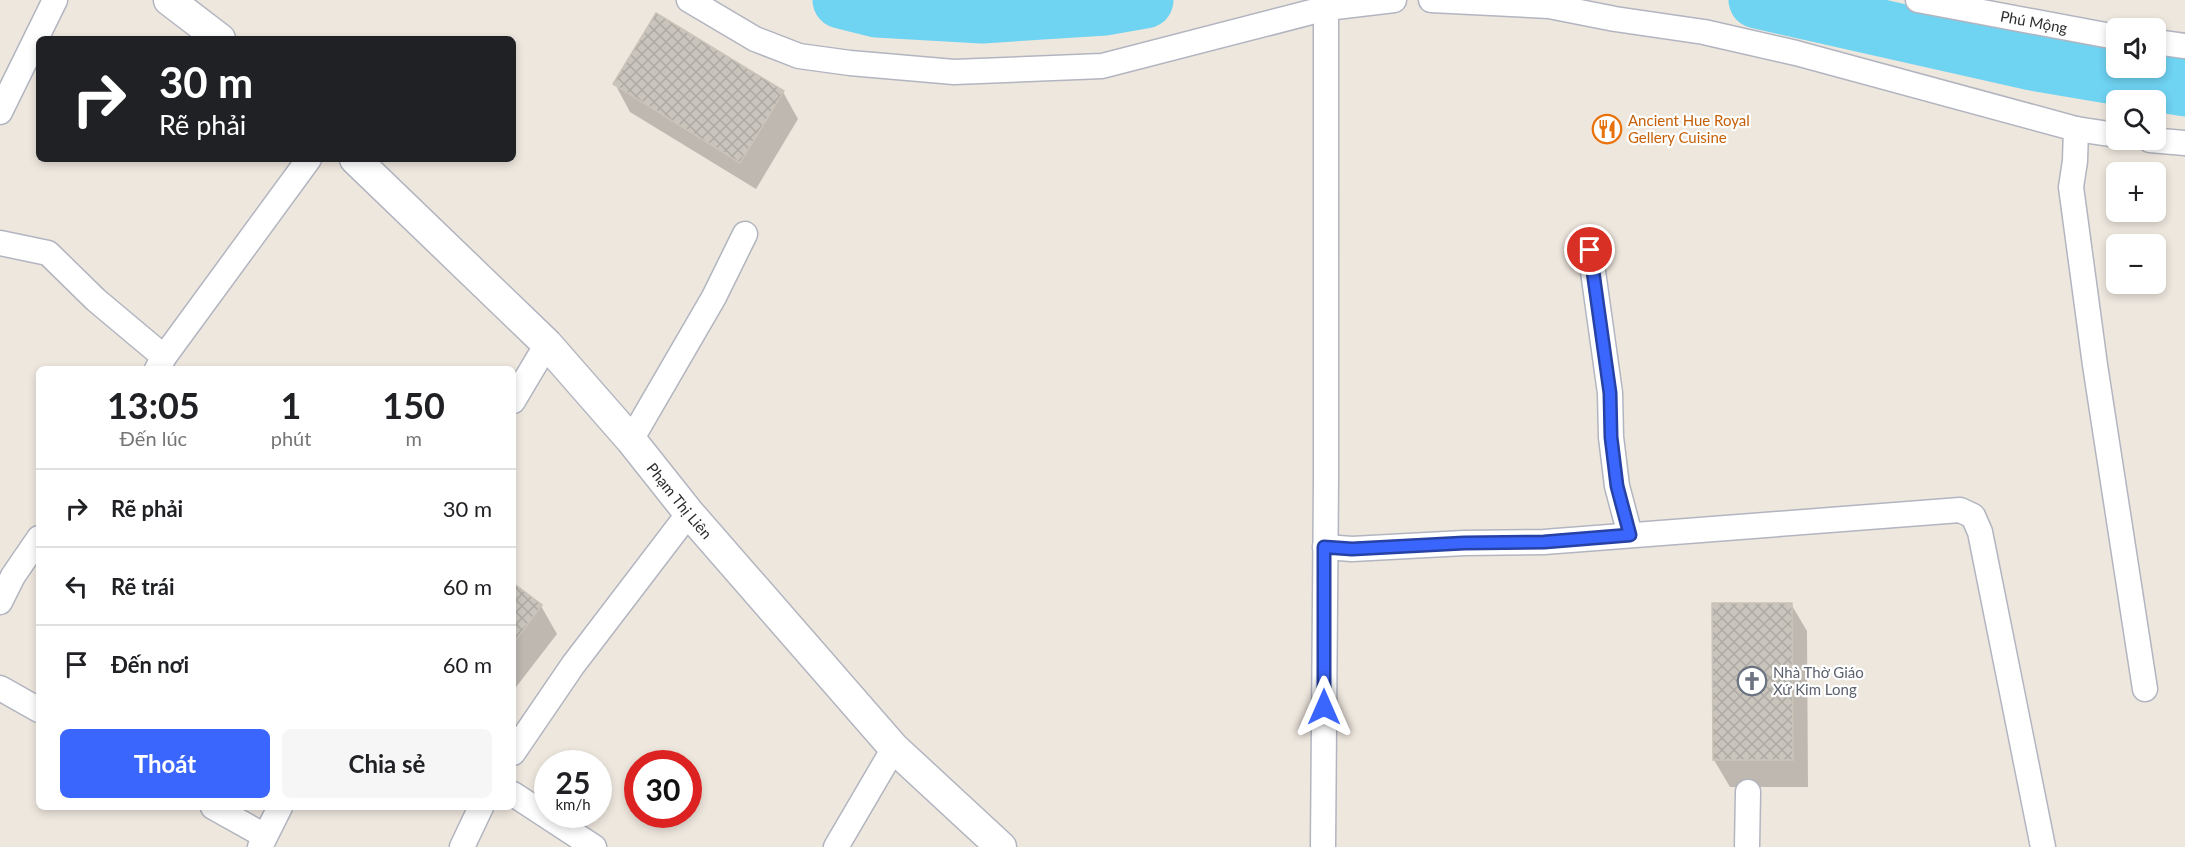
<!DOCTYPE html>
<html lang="vi">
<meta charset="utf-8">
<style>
:root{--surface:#fff;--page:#f6f6f6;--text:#202124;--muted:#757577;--line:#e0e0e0;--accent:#3b66fe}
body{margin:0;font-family:Lato,sans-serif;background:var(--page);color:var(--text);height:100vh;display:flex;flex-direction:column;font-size:22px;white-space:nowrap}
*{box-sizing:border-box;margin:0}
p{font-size:20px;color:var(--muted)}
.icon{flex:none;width:33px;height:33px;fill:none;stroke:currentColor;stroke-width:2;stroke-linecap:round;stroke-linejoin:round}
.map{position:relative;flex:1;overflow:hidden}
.sheet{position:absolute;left:36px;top:366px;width:480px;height:444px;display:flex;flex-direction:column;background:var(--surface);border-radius:9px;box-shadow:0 3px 9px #0003}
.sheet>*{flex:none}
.top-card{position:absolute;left:36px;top:36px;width:480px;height:126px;border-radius:9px;box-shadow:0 3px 9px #0003;background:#202124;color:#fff;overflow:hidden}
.fabs{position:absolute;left:2106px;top:18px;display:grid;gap:12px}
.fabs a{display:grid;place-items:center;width:60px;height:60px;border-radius:9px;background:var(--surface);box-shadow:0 3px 9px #0003;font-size:30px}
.speed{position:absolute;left:534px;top:750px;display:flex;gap:12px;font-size:30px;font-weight:700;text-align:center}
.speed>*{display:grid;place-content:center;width:78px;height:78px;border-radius:50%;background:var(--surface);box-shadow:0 3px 9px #0003;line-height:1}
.speed small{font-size:15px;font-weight:400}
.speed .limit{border:9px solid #d22;background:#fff;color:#111}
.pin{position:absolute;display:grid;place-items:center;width:51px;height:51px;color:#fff;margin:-26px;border:3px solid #fff;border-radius:50%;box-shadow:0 2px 6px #0007}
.me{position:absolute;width:66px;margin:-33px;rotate:0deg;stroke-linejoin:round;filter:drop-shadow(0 0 4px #0008)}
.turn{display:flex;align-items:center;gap:21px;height:126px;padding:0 24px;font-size:27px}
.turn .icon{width:78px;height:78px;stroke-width:2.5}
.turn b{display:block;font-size:42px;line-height:51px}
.eta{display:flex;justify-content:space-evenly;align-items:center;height:102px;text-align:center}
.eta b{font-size:36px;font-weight:700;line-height:42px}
.primary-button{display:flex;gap:12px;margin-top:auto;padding:12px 24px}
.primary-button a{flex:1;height:69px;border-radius:9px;background:var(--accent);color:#fff;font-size:24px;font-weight:700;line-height:69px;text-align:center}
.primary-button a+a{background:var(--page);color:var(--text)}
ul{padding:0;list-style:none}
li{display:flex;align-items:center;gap:18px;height:78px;padding:0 24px;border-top:2px solid var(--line)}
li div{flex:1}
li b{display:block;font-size:22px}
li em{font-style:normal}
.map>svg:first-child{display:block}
.shadow{fill:#0003}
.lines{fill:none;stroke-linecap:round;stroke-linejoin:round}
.river{stroke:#6fd3f2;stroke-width:57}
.building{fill:url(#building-cross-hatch);stroke:#cac3b8;stroke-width:1.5}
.minor-casing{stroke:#b2b5c0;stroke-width:27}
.tertiary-casing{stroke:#b2b5c0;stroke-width:33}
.minor{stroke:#fff;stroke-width:24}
.tertiary{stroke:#fff;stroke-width:30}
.route-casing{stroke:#2642a5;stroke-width:15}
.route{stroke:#3b66fe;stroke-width:10}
.labels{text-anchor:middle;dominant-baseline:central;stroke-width:4.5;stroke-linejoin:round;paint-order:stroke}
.street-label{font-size:15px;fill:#2c2c2c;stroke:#fff}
.food-label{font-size:15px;fill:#c56008;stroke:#fff;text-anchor:start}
.worship-label{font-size:15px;fill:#5b616d;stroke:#fff;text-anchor:start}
</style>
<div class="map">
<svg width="2185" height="847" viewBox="0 0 2185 847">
<defs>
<pattern id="building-cross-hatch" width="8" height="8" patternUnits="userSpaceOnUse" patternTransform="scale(1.5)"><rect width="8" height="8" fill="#c9c5bd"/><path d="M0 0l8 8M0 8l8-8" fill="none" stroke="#ada9a3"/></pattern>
</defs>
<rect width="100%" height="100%" fill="#eee7de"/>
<!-- shadow -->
<g class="shadow">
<polygon points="615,84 783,92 798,119 756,189 630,112"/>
<polygon points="513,585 541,606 557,634 513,691"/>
<polygon points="1791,604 1807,631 1808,787 1730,787 1714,760"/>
</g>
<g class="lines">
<!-- river -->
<g class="river">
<polyline points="841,0 877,9 982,15 1105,7 1145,0"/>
<polyline points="1757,0 2032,62 2185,88"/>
</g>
</g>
<!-- building -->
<g class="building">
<polygon points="656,13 784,91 740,163 613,84"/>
<polygon points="513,583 542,605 513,644"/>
<polygon points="1712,603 1792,603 1793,760 1713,760"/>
</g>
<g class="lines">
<!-- minor casing -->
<g class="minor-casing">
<g id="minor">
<polyline points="689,0 755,39 799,56 850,63 954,72 1102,66 1327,8 1394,0"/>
<polyline points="1431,0 1549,6 1615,19 1704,32 1796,53 2076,129 2116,135"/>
<path id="s1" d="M1918,0L2116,37"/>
<polyline points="2156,42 2185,46"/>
<polyline points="0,112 55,0"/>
<polyline points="2076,129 2075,161 2071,187 2095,365 2145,689"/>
<polyline points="2150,140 2185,143"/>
<polyline points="0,243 48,253 96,300 164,357"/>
<polyline points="1590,250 1610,393 1611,437 1617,486 1630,535"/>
<polyline points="157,369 164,357 309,159"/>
<polyline points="513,401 547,344"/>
<polyline points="631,440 714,297 745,234"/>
<polyline points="1325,547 1352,549 1464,543 1544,542 1960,510 1973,516 1980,532 2043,847"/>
<polyline points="0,602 13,576 39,538"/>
<polyline points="0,688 39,710"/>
<polyline points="513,753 573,665 689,513"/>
<polyline points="513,794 594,847"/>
<polyline points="213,807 265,836"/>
<polyline points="260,847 280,807"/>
<polyline points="462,847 481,807"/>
<polyline points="836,847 894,748"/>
<polyline points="1323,847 1326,479 1326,0"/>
<polyline points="1747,847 1748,792"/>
</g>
</g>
<!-- tertiary casing -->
<g class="tertiary-casing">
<g id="tertiary">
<polyline points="169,0 220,39"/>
<path id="s2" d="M355,159L547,344L631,440L689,513L894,748L1001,847"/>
</g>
</g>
<!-- minor -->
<use href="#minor" class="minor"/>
<!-- tertiary -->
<use href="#tertiary" class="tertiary"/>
</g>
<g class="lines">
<!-- route casing -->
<g class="route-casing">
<polyline id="route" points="1324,707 1324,547 1352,549 1464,543 1544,542 1630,535 1617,486 1611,437 1610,393 1590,250"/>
</g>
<!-- route -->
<use href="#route" class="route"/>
</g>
<!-- icons -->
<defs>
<g id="restaurant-ring" transform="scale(1.5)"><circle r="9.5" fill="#fff" stroke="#e8710a" stroke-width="1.5"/><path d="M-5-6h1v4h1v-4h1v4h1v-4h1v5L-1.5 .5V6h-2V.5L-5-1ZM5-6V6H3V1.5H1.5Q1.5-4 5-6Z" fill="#e8710a"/></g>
<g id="church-ring" transform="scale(1.5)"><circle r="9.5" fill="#fff" stroke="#6b7280" stroke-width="1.5"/><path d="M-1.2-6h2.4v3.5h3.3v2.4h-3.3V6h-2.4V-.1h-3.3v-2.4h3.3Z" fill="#6b7280"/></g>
</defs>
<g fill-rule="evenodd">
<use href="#restaurant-ring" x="1607" y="129"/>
<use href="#church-ring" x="1752" y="681"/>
</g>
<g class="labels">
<!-- street labels -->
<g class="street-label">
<text stroke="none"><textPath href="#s1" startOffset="118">Phú Mộng</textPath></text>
<text stroke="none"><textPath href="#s2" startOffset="472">Phạm Thị Liên</textPath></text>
</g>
<!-- food labels -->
<g class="food-label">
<text x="1628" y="120">Ancient Hue Royal<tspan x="1628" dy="17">Gellery Cuisine</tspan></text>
</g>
<!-- worship labels -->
<g class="worship-label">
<text x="1773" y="672">Nhà Thờ Giáo<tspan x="1773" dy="17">Xứ Kim Long</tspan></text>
</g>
</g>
</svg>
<div class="fabs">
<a><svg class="icon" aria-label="sound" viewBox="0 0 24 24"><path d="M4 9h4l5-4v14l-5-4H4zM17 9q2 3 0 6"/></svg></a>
<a><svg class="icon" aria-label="search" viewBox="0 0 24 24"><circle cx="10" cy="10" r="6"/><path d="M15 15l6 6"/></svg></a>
<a>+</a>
<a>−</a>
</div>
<div class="speed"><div>25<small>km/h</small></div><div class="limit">30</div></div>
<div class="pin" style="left:1590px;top:250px;background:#d93025"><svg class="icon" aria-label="arrive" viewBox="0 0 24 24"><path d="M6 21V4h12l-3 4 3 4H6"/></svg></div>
<svg class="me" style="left:1324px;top:707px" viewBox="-20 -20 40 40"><path d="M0-17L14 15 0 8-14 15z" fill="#3b66fe" stroke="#fff" stroke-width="4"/></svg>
<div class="top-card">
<div class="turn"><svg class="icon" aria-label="right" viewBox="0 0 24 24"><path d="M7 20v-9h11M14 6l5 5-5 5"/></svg><div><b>30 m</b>Rẽ phải</div></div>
</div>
<section class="sheet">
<div class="eta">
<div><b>13:05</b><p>Đến lúc</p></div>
<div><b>1</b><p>phút</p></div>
<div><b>150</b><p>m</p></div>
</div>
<ul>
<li><svg class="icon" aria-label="right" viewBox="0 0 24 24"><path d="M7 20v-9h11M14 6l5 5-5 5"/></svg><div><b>Rẽ phải</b></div><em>30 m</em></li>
<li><svg class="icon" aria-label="left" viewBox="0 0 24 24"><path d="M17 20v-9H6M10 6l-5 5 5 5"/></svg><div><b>Rẽ trái</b></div><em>60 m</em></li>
<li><svg class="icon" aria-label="arrive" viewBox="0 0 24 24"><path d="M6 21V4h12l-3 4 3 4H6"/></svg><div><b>Đến nơi</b></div><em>60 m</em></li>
</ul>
<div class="primary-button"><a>Thoát</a><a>Chia sẻ</a></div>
</section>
</div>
